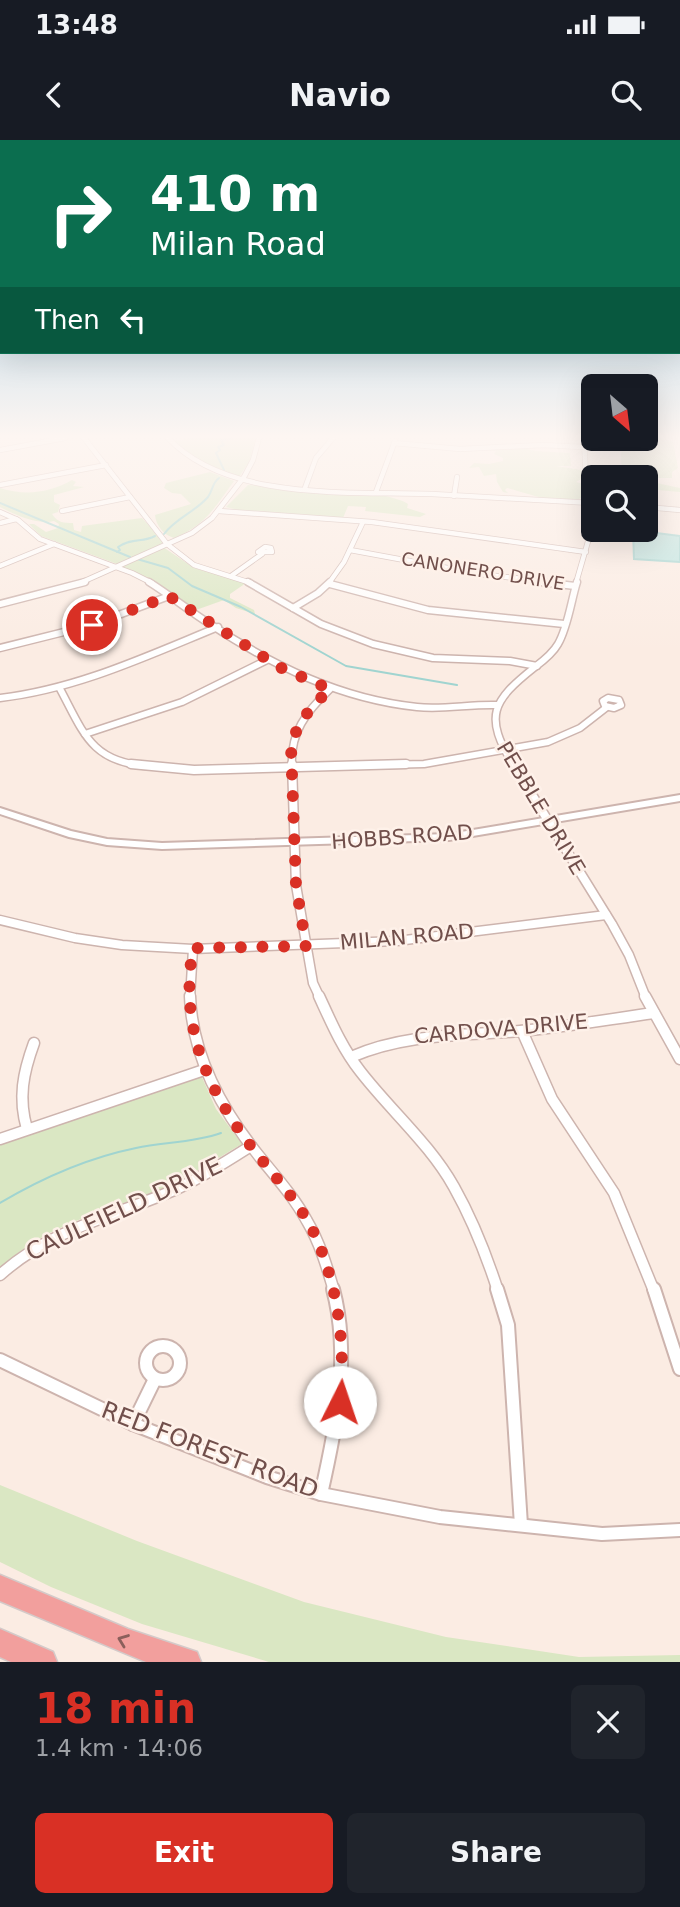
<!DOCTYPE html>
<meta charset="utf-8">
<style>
:root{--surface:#171b24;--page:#20242c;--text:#f1f3f6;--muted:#9ea1a6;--accent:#d93025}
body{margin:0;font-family:"DejaVu Sans",sans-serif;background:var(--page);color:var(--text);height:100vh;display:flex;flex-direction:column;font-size:26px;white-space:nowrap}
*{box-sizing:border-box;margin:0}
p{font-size:23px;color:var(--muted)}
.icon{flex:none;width:38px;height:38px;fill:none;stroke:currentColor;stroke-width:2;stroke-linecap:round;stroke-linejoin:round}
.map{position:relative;height:1522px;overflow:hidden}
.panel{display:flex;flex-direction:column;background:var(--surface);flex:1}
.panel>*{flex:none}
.top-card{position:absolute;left:0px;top:0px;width:681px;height:214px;box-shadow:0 7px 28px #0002;background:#0b6e4f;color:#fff;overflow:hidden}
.needle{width:46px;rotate:152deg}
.buttons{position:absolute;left:581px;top:234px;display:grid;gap:14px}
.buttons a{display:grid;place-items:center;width:77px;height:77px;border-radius:10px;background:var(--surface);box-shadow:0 7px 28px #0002;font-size:35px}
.pin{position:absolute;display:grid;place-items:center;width:60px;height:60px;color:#fff;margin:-30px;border:4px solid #fff;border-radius:50%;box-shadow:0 2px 7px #0007}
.me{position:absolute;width:77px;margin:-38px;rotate:4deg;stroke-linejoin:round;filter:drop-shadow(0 0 5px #0008)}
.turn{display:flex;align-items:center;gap:24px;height:147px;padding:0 35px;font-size:32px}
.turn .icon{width:91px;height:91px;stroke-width:2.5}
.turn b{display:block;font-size:49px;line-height:60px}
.then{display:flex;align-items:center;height:66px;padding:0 35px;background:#0003;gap:14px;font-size:26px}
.round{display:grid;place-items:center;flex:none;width:74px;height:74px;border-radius:10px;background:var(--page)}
.summary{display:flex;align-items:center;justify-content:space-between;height:119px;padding:0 35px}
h1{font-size:42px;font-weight:700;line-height:52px;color:var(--accent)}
.action{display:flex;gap:14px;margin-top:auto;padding:14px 35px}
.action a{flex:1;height:80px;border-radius:10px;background:var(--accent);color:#fff;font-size:28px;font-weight:700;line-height:80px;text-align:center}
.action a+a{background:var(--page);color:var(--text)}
.status{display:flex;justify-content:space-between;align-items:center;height:49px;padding:0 35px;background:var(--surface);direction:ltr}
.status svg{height:19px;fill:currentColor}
header{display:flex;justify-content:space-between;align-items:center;height:91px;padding:0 35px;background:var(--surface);font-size:32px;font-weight:700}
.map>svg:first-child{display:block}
.green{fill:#dae7c3}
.water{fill:#b9e3df;stroke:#a0d4d0;stroke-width:2}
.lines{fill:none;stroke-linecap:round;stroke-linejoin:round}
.stream{stroke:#a0d4d0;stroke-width:2}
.minor-far4-casing{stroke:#cdb4ae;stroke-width:6}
.minor-far3-casing{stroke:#cdb4ae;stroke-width:9}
.minor-far2-casing{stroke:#cdb4ae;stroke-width:11}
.minor-far1-casing{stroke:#cdb4ae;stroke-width:13}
.minor-casing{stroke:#cdb4ae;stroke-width:16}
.tertiary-casing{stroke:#cdb4ae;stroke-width:4}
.motorway-casing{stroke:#d4cac9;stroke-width:3}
.minor-far4{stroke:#fff;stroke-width:4.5}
.minor-far3{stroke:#fff;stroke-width:6}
.minor-far2{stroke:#fff;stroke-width:8}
.minor-far1{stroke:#fff;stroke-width:10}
.minor{stroke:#fff;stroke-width:12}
.tertiary{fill:#fff;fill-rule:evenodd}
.motorway{fill:#f29f9d;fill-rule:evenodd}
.oneway{stroke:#8b5f5b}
.route{stroke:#d93025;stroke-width:12;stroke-dasharray:0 21.6}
.labels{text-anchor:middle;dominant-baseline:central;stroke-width:5;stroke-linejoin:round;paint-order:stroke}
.far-street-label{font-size:18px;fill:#714f4b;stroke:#fef1e9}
.street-label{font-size:21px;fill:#714f4b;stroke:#fef1e9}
.near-street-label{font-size:24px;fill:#714f4b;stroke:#fef1e9}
</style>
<div class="status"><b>13:48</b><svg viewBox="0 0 49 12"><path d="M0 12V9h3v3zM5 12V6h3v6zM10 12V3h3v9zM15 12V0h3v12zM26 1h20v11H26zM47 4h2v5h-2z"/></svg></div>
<header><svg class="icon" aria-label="back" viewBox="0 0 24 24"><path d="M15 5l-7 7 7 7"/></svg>Navio<svg class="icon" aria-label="search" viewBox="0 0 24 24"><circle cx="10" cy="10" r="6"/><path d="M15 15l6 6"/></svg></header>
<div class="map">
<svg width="680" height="1522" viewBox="0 0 680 1522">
<rect width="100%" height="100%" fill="#fbece3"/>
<!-- green -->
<g class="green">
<polygon points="189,298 256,298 249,322 239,337 192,318 175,301"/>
<polygon points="662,298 673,302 678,328 672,332 672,338 652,338 652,342 680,348 680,352 646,349 646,338 622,338 621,314 625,299"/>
<path d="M523,308L535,311L570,313L571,326H556L581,330L583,338L576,342L584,344L581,353L584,356C566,370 526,352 507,348L505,350L508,353L503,352L497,342L496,334L484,336L479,327L469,328L474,323L489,324L503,321V318L494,314L496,311L485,310C499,310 509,310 523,308Z"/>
<path d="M210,332L234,341C215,367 206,385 174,398C164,395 156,386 155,375L191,364L181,354L172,353L164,348L166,343Z"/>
<path d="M72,340L76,342L73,346L84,347L54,355V362L60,365L58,372L52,374C58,383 64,383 73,383L74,390L81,392L82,386L142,378L165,403L117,424L41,396L29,384H34L46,392L58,388L59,384L54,381C37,385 16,375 0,367V348C25,356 49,353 72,340Z"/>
<path d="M248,345L380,355C387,356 403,360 408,364L407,368L426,374L420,377L365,371L366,367L348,366L343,378L246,372L226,367Z"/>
<polygon points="163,407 194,428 246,443 230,454 230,458 254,470 255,474 236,468 224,460 196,470 153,441 122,427"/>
<path d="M201,935L216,969L242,1004C219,1017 196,1033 172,1044C113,1071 47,1081 0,1129V1004Z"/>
<polygon points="0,1345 137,1401 304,1462 446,1497 579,1517 680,1515 680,1522 269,1522 142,1484 51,1447 0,1422"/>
</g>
<!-- water -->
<polygon class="water" points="633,390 680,396 680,422 634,419"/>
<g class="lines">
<!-- stream -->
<g class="stream">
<polyline points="224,330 216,313 220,310 218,307 224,305 221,300 232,298"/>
<polyline points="0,363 130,417"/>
<path d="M164,394C176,378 195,372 208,357C213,350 212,343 219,338"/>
<path d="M117,412L120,410L118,407C133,397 142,403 155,396"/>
<polyline points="137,419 168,428 192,446 241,467 346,526 457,545"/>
<path d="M0,1063C42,1038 87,1018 136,1008C164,1002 193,1003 221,993"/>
</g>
<!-- minor-far4 casing -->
<g class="minor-far4-casing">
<g id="minor-far4">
<polyline points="84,298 167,404 194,425 251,443"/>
<path d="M168,298C228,362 351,351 432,354C485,357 539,360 592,363"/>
<polyline points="394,303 460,309 543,305 583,307"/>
<polyline points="0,310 65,298"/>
<polyline points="0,345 106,325"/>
<polyline points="305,348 316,318 333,298"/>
<polyline points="376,352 395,301"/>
<polyline points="454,356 457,337"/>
<polyline points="646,367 680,370"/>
<polyline points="62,371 130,357"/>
<polyline points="219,371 372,382 586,412"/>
<polyline points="0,372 18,380 40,399 132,433 152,443"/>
<polyline points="0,383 16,379"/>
<polygon points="265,407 271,408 272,412 258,412"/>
<polyline points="350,410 480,434 555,443"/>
<polyline points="0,426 54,404"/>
<polyline points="231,436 262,414"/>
<polyline points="80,443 192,393 212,378 244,337 253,320 259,298"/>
<polyline points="329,443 344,422 363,382"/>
<polyline points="576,443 589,398 584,298"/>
</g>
</g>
<!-- minor-far3 casing -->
<g class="minor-far3-casing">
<g id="minor-far3">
<path d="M149,442C170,455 189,471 210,484C273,526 341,559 417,567C443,570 470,564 497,565"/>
<polyline points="248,442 321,484 373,504 433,518 510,521 537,526"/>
<polyline points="541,442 575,446"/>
<polyline points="330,444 428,470 564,484"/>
<polyline points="0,464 85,442"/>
<polyline points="293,468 318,453 330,442"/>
<polyline points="0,508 92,485 169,456"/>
<path d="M59,547C83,591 90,622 147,626"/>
<path d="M0,558C77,549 147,516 218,487"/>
<polygon points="608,558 619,560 621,565 614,568 605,566 603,561"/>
<polyline points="85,594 182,562 267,520"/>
<path d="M292,626C290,593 306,572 330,549"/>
<polyline points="339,626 424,624 548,602 580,588 607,567"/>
<path d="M514,626C483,576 492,561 535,527C543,521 553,513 558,504C568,487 571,461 577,442"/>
</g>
</g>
<!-- minor-far2 casing -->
<g class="minor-far2-casing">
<g id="minor-far2">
<polyline points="131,624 194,630 406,624"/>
<polyline points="292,624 296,745 313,843 320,858"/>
<polyline points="513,624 612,784 629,815 646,858"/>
<polyline points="0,780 75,798 122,805 193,809 397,801 606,775"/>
<polyline points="190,858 193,809"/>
</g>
</g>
<!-- minor-far1 casing -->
<g class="minor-far1-casing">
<g id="minor-far1">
<path d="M190,856C192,917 222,970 259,1016C276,1037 294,1057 307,1081C320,1103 327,1127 334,1151"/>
<path d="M319,856C331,882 342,908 360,931C390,970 430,1004 454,1047C472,1079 487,1117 498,1151"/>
<polyline points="645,856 680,919"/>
<polyline points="522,891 552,959 614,1053 654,1151"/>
<path d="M351,917C406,893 462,896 520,891C565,887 610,879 654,873"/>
<path d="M27,989C18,958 23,933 34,903"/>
<polyline points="0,999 204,930"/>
<path d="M0,1135C50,1090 111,1077 172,1051C200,1039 225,1022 251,1006"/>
</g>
</g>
<!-- minor casing -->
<g class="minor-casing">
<g id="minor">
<polyline points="497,1149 508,1185 521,1385"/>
<polyline points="654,1149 680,1229"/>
<circle cx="163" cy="1223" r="17"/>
<polyline points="0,1220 133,1284 267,1337 321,1354 440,1377 602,1394 680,1390"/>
<polyline points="133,1284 155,1239"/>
<path d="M321,1354C336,1288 351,1217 333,1149"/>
</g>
</g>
<!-- tertiary casing -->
<g class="tertiary-casing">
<polygon id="tertiary" points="680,655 680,661 449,700 162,709 107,705 69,697 0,674 0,668 71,691 107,699 162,703 449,694"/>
</g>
<!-- motorway casing -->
<g class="motorway-casing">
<g id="motorway">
<polygon points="0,1435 128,1489 197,1512 201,1522 146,1522 0,1461"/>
<polygon points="0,1489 53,1512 57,1522 11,1522 0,1517"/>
</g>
</g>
<!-- minor-far4 -->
<use href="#minor-far4" class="minor-far4"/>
<!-- minor-far3 -->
<use href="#minor-far3" class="minor-far3"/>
<!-- minor-far2 -->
<use href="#minor-far2" class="minor-far2"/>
<!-- minor-far1 -->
<use href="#minor-far1" class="minor-far1"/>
<!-- minor -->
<use href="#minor" class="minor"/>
<!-- tertiary -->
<use href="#tertiary" class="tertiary"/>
<!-- motorway -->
<use href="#motorway" class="motorway"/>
</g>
<!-- one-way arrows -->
<defs><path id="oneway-chevron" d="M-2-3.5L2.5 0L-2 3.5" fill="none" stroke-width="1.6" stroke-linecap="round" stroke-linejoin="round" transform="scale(1.75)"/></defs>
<use class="oneway" href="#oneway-chevron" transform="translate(123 1500) rotate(-159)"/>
<!-- sky -->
<linearGradient id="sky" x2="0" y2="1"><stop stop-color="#95c7e4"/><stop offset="0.58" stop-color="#fdf6f2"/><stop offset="1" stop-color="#fdf6f2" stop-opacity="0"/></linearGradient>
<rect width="680" height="511" fill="url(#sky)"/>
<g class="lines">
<!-- route -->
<path class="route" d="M92,485L169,456L279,527L330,549C312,566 297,582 291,607L296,745L306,806L193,808C179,889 208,952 257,1014C277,1039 299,1063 313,1091C338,1143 346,1206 340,1262"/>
</g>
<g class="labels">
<!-- far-street labels -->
<g class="far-street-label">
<text transform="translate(483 431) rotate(9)">CANONERO DRIVE</text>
</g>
<!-- street labels -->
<g class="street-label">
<text transform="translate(541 668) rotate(59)">PEBBLE DRIVE</text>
<text transform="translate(402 697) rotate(-4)">HOBBS ROAD</text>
<text transform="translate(407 797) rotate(-5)">MILAN ROAD</text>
<text transform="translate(501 889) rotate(-5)">CARDOVA DRIVE</text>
</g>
<!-- near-street labels -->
<g class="near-street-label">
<text transform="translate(124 1069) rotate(-25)">CAULFIELD DRIVE</text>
<text transform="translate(210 1310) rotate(21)">RED FOREST ROAD</text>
</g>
</g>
</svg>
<div class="buttons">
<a><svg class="needle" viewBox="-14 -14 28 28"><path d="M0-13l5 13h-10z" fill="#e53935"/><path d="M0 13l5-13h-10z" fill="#9ea1a6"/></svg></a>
<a><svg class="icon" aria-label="search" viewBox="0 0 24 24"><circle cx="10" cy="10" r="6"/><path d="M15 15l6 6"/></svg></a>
</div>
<div class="pin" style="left:92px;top:485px;background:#d93025"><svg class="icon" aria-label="arrive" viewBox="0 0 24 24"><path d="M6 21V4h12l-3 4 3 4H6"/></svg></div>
<svg class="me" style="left:340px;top:1262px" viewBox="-20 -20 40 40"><circle r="19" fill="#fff"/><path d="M0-13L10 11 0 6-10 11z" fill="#d93025"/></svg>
<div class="top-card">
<div class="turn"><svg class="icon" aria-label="right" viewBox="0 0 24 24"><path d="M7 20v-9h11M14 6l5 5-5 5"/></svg><div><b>410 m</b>Milan Road</div></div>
<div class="then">Then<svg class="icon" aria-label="left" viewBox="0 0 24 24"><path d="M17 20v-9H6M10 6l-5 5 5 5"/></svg></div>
</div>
</div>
<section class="panel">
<div class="summary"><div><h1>18 min</h1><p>1.4 km · 14:06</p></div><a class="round"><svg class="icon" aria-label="close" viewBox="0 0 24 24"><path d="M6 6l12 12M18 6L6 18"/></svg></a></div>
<div class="action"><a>Exit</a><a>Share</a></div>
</section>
